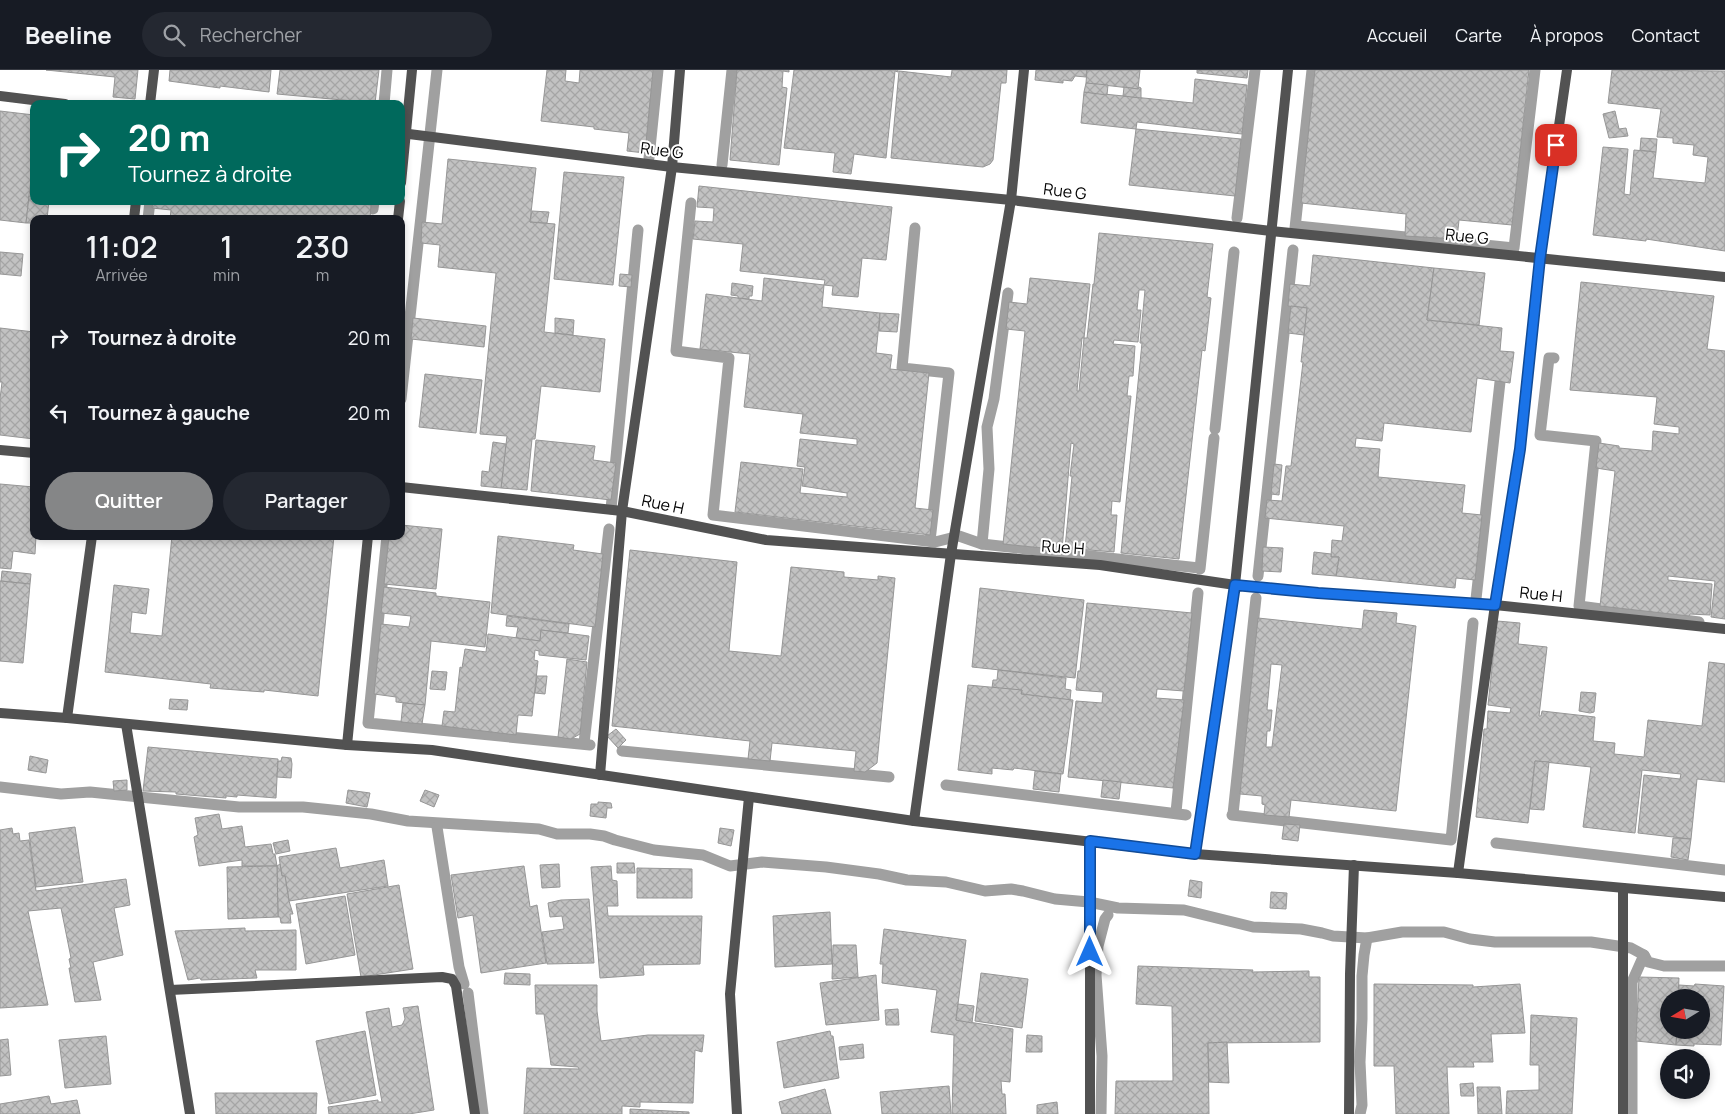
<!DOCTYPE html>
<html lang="fr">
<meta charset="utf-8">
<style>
:root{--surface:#171b24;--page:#242831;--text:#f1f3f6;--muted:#9ea1a6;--line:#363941;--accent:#858687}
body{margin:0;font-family:Manrope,sans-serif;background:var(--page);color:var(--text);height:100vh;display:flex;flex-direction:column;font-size:19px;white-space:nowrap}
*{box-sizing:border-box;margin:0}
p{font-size:16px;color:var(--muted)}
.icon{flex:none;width:28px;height:28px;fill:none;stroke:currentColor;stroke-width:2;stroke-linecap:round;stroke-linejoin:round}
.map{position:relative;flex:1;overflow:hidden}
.sheet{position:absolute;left:30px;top:145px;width:375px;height:325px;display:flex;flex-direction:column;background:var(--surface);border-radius:10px;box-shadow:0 2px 8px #0003}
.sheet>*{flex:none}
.hud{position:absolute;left:30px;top:30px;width:375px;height:105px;border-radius:10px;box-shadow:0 2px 8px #0003;background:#00695c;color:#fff;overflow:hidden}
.needle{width:32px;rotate:259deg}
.tools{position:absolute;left:1660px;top:919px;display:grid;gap:10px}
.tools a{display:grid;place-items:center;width:50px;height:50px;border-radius:50%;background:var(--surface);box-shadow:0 2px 8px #0003;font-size:25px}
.pin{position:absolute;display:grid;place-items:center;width:42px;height:42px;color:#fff;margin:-21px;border-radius:10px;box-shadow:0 2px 8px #0006}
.me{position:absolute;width:55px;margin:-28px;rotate:0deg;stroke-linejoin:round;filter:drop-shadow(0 0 4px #0008)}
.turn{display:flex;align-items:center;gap:18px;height:105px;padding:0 15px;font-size:22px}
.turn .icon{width:65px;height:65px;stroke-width:2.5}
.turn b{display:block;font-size:35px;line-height:42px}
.eta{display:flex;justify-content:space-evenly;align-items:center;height:85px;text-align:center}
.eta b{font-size:30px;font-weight:600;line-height:35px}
.button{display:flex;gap:10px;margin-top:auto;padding:10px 15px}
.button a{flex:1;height:58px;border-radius:30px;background:var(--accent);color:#fff;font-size:20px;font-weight:600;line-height:58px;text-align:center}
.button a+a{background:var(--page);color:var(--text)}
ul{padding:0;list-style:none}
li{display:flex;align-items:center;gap:15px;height:75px;padding:0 15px}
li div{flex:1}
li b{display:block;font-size:19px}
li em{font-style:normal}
header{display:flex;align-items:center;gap:30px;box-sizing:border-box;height:70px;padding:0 25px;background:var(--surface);border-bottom:1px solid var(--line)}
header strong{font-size:24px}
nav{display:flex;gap:28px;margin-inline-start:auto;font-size:18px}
.search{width:350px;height:45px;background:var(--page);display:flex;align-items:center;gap:12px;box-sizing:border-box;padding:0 18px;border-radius:28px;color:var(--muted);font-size:19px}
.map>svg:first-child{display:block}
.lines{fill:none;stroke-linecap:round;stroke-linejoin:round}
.stream{stroke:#a0a0a0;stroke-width:11}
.building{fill:url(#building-cross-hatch);stroke:#969696;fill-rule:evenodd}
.minor{stroke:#525252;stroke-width:10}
.route-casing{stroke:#114b97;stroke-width:12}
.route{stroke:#1a73e8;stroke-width:9}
.labels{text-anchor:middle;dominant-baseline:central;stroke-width:4;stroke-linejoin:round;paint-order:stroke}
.street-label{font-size:16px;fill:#000;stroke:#fff}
</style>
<header>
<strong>Beeline</strong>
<div class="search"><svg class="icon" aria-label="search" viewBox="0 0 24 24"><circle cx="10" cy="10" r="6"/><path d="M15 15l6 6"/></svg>Rechercher</div>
<nav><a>Accueil</a><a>Carte</a><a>À propos</a><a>Contact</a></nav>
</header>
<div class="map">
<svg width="1725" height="1044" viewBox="0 0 1725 1044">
<defs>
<pattern id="building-cross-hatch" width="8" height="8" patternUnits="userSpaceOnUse" patternTransform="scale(1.25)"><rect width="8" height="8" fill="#c2c2c2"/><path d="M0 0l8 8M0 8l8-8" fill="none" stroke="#a5a5a5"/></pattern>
</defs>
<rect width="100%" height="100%" fill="#fff"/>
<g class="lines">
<!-- stream -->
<g class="stream">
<polyline points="384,34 387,0"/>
<polyline points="649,88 658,0"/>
<polyline points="722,95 732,0"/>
<polyline points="691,133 676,281 729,288 713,445 935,472 959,466 982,474 1199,498"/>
<polyline points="373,139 374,131"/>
<polyline points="1237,148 1255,0"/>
<polyline points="148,149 150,131"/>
<polyline points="1297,156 1514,178 1535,0"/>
<polyline points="915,158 902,298 949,303 930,471"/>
<polyline points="1295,158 1312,0"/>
<polyline points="1554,288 1549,288 1540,365 1596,371 1579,536 1699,552"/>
<polyline points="401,329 437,0"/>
<polyline points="1215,359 1234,182"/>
<polyline points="611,439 638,160"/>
<polyline points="387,466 368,653 590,675"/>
<polyline points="982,474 989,399 987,357 994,329 1008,223"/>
<polyline points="1200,499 1214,368"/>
<polyline points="1258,506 1293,180"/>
<polyline points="1476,529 1500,312"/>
<polyline points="584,673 609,459"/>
<polyline points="622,681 889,707"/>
<polyline points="946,715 1186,745"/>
<polyline points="0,717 61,724 90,722 239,737 303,737 371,744 408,751 539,759 557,764 590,764 604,766 615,770 654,780 703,785 730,796 762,792 826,797 879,804 907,810 946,812 985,821 1011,819 1023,821 1055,829 1089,832 1118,838 1184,840 1253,857 1301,859 1322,863 1333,866 1367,868 1402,862 1444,862 1470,869 1495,872 1591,872 1631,878 1644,885 1648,892 1664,896 1725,896"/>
<polyline points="1176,742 1198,523"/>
<polyline points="1233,744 1256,528"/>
<polyline points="1232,745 1451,770 1473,553"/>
<polyline points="437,757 459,897 464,914"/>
<polyline points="1496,773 1725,800"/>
<polyline points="468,923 483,1044"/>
<polyline points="1101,1044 1102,986 1096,905 1098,876 1105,849 1108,845"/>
<polyline points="1360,1044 1362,1035 1360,992 1362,949 1362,906 1364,885 1367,868"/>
<polyline points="1632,1044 1632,912 1644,885"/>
</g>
</g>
<!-- building -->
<g class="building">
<polygon points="46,0 138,0 135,29 113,27 115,7"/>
<polygon points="170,0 271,0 269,22 220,16 220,18 169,11"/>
<polygon points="280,0 379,0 375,33 277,24"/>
<polygon points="547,0 566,0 565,11 579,13 580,0 653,0 645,83 627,81 629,63 594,59 594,57 541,51"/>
<polygon points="737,0 789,0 789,2 783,1 782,17 787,18 779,95 730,90"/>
<polygon points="794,0 898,0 898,2 895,1 886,88 854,84 851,104 833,102 835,83 784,78"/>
<polygon points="952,0 1007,0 1006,13 1001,13 993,90 990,94 983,97 891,88 899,1 951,7"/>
<polygon points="1036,0 1087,0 1086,7 1075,6 1072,11 1063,10 1063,13 1035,10"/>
<polygon points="1087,0 1140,0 1138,19 1086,13"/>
<polygon points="1197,0 1248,0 1247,8 1197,3"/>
<polygon points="1315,0 1529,0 1512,155 1459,150 1457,169 1405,166 1406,144 1301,133"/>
<polygon points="1612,0 1725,1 1725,181 1646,169 1646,171 1593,165 1603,77 1628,79 1624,124 1630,125 1634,80 1656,82 1653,108 1705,113 1708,87 1693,85 1694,75 1673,73 1673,68 1657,67 1661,39 1608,33"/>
<polygon points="1195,9 1247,15 1242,64 1137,52 1136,59 1081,53 1084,22 1193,33"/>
<polygon points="1086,13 1108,15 1107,25 1084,22"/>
<polygon points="1124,17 1138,19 1139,17 1141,18 1141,28 1123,26"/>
<polygon points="0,41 34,45 34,82 26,153 0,150"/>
<polygon points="1615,41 1619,59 1626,58 1628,66 1609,68 1603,44"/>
<polygon points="1136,59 1241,69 1235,126 1129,115"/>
<polygon points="1641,68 1657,69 1656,82 1640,80"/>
<polygon points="448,89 536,98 530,152 555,154 544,262 605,269 600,322 541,316 535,369 532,369 527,420 501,418 507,366 480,364 496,203 438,197 440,175 421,173 422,152 442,154"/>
<polygon points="564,102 624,107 613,215 554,209"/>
<polygon points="699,116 892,137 886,190 862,188 858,227 832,225 833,216 824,215 825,210 740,201 743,174 693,169 695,151 713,152 714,138 697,137"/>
<polygon points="29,126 34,126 34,131 49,131 47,149 34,149 34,153 26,153"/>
<polygon points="153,131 330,131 371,135 370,149 170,149 171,140 152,138"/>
<polygon points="532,141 549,142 547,153 530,152"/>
<path d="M1099,163L1213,174L1207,227L1211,228L1205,281L1202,280L1179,489L1121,483L1142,273H1140L1145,220H1139L1137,240H1141L1138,272L1114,270L1113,274L1135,276L1133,306H1129L1127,326H1131L1120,432L1112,431L1111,445H1117L1114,482L1065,478L1072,406H1070L1074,374L1071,373L1062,480L1003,474L1025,261L1006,259L1009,232L1027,234L1030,208L1090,214L1084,268H1087L1093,214H1094ZM1082,268H1084L1079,321H1077Z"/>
<polygon points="0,182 23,184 21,206 0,204"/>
<polygon points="1313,185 1434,198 1427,250 1502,258 1500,281 1514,282 1510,313 1477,308 1471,362 1384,353 1382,371 1356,368 1355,377 1380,379 1378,407 1465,415 1462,443 1482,445 1475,510 1456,508 1455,518 1336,506 1339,487 1331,487 1332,470 1342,471 1344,456 1265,448 1267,430 1282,431 1286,396 1291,396 1303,292 1301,292 1307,238 1288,236 1290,214 1310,216"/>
<polygon points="1434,198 1485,203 1479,255 1427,250"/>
<polygon points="620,204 632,205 631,217 619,216"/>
<polygon points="764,208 824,215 822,237 880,243 876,283 892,285 890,299 929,303 915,438 933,440 930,465 735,442 741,392 803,399 800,423 847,427 847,423 802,416 805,397 797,396 800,369 857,375 857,369 800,363 803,344 744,337 750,284 700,279 706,224 762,231"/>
<polygon points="1581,212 1714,226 1707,279 1725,281 1725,549 1711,547 1715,511 1668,506 1668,510 1712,514 1710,545 1690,544 1689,546 1600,536 1615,401 1596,398 1599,373 1619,376 1619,378 1652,381 1653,361 1679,364 1679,357 1654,354 1657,327 1570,320"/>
<polygon points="732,213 753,216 752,226 749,226 749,229 738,228 738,226 731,225"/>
<polygon points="1291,236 1307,238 1304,265 1288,263"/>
<polygon points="880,243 899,244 897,262 879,261"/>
<polygon points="413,248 486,256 484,277 411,269"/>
<polygon points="555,248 574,250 573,265 555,263"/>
<polygon points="0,258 34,262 34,369 0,365 0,329 2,312 0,312"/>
<polygon points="425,304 482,310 476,363 419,357"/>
<polygon points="536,370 595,376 593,390 616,393 611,430 531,421"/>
<polygon points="493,372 506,374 501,418 481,416 482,401 489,402"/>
<polygon points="1274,394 1282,395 1279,425 1271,424"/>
<polygon points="0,414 34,417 34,466 36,466 35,484 13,481 11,499 0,498"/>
<polygon points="401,455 442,459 436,519 384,514 389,466 401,466"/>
<polygon points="172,466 334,466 318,626 264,620 264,622 210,618 211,614 105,602 114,515 149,519 146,544 132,542 130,563 162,566"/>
<polygon points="498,466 574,475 573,480 603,484 595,557 491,543"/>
<polygon points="1263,477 1283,478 1281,502 1262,501"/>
<polygon points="630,480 737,492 729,581 781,586 791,497 844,502 844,507 878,510 878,506 895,508 877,693 865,702 854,701 856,681 772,673 770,691 748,689 750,671 612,656"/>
<polygon points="1314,482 1331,484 1331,487 1339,487 1336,506 1312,504"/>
<polygon points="2,501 31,504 30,514 1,511"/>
<polygon points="0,511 30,514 23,593 0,591"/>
<polygon points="384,517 436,523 436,526 490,532 485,577 431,571 425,635 396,632 396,627 374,624 381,554 409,557 411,546 381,543"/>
<polygon points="980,518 1084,530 1075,608 972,597"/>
<polygon points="1087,533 1192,543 1184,621 1157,619 1156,628 1184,630 1173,718 1068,707 1076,631 1102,633 1103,622 1076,620 1078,601 1080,601"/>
<path d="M1364,540L1397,543L1396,553L1416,556L1396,741L1291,730L1289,747L1264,745L1265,735L1262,734V726L1240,724L1258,548L1362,559ZM1271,594L1282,595L1272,677H1266L1267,661H1270L1272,640H1267Z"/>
<polygon points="507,546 569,554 568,563 541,560 540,571 516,568 518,557 506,556"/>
<polygon points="1497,551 1520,553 1518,574 1547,577 1539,646 1541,646 1542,641 1595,647 1593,671 1615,673 1614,684 1644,687 1648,650 1702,656 1709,592 1725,594 1725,712 1697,709 1691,769 1638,763 1644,705 1680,709 1681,704 1642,700 1635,763 1583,757 1591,697 1535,691 1528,753 1476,747 1484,659 1487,659 1488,641 1510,643 1511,638 1488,635"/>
<polygon points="541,560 589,566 586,590 539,585 539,581 535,580 534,590 538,591 532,646 518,645 516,665 442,656 444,641 455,642 460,597 462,598 465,579 486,582 488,564 540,571"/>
<polygon points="567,589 587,592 580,664 571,669 558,667"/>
<polygon points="998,600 1066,608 1065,619 1071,620 1070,630 1021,624 1022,620 992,618 993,610 997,610"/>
<polygon points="432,601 447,602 445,620 430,619"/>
<polygon points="537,606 547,606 545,624 535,623"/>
<polygon points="968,615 1022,620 1021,624 1073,630 1063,704 1014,698 1013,700 992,698 992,704 958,700"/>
<polygon points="1581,622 1596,623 1594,642 1590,643 1579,641"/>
<polygon points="170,629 188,630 187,640 169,639"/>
<polygon points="403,633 425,635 422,654 401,652"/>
<polygon points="616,659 626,670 618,678 607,666"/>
<polygon points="148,677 278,689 276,728 237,725 237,727 226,726 226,728 176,724 176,722 143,721"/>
<polygon points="30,686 48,690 46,703 28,700"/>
<polygon points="282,687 291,688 292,694 291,708 277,707 278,691 281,691"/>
<polygon points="1535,691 1549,692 1544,740 1530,739"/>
<polygon points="1035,701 1061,704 1059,722 1033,719"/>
<polygon points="127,710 127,720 114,721 113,711"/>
<polygon points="1103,710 1121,712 1119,729 1101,727"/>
<polygon points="348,720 370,723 367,737 346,733"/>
<polygon points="425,720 439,725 434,737 420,731"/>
<polygon points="598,732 611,733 612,738 607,738 606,748 590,746 591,734 598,734"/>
<polygon points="219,744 222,759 242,756 245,777 271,774 273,784 275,784 277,796 242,796 242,790 199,796 194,767 198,765 195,748"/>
<polygon points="1284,754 1300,755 1298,771 1282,769"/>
<polygon points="75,757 83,812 36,817 29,763"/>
<polygon points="12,758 13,764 19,763 20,771 29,770 36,821 126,809 130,835 114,838 123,885 93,892 101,930 75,932 69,898 71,898 69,889 71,888 61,838 28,841 48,935 0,938 0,760"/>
<polygon points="720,758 734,760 731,776 718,773"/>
<polygon points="1673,768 1691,769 1688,790 1671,787"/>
<polygon points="288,770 290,781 276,784 273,773"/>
<polygon points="336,778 340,798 384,790 388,816 289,831 285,806 282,806 279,787"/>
<polygon points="617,793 634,793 635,803 617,803"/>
<polygon points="280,794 282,806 285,806 289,831 293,844 290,844 291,853 281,853 280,847 278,847 277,796"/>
<polygon points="559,794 560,817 542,818 540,795"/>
<polygon points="277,796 278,847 228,849 227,797"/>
<polygon points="524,796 530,837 537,835 546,893 481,903 473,845 458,848 451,805"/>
<polygon points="611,796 612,810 617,811 618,836 607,836 608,846 702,846 700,894 643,895 644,905 600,908 591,797"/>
<polygon points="637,798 692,799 692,828 637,828"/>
<polygon points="1190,810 1202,812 1201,828 1188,826"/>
<polygon points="399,815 413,899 361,907 347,824"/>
<polygon points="1271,822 1287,823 1286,839 1270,838"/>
<polygon points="345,826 355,885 306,894 296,834"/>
<polygon points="589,829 594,893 547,894 542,862 564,859 562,846 550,847 548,833 561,830"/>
<polygon points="830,842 832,894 775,897 773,846"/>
<polygon points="245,858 245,861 296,860 296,900 255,900 257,908 201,910 200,908 188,910 175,861"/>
<polygon points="884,859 966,870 956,950 1013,959 1010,1012 1001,1011 1002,1024 1005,1024 1006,1044 952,1044 954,965 931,962 937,920 882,913 883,894 880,894"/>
<polygon points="833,875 856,875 858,907 832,909"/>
<polygon points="1138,896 1253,900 1252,902 1309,901 1309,907 1320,907 1320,972 1208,973 1209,1044 1115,1044 1116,1011 1173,1011 1172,936 1136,934"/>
<polygon points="505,903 530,904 530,915 504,914"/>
<polygon points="981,903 1028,909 1022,958 975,951"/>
<polygon points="876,905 879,950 826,955 820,913"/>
<polygon points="1639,907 1679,908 1678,928 1669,928 1669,960 1677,960 1676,975 1636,971"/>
<polygon points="1374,914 1473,915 1473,917 1520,914 1525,963 1491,964 1493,992 1473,992 1474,997 1447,997 1449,1044 1396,1044 1394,996 1374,996"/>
<polygon points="1695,914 1724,916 1721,975 1694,974 1694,976 1676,975 1677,960 1701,960 1701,928 1678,928 1679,915 1694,916"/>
<polygon points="535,915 597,915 597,941 601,971 648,965 704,965 702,982 695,980 693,1033 640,1032 640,1037 622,1036 622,1044 524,1044 527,998 579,999 578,997 551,995 544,944 536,944"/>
<polygon points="958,934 974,936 972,953 956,950"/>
<polygon points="418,936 434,1040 409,1044 329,1044 328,1037 378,1030 378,1032 382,1032 366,942 389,938 392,957 402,955 405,949 403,938"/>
<polygon points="898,939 899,955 886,955 885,940"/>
<polygon points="1531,945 1577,948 1572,1044 1506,1044 1507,1021 1539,1020 1539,995 1530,995"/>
<polygon points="365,961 376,1025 329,1034 316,971"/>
<polygon points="830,961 831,966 833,966 839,1008 784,1018 777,972"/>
<polygon points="1027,965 1042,966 1042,982 1026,982"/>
<polygon points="106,966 111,1014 65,1018 59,970"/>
<polygon points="8,969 11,1005 0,1006 0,970"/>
<polygon points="1227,972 1229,1013 1209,1012 1208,973"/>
<polygon points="863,974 864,988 840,990 839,977"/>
<polygon points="1473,1013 1474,1026 1461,1026 1460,1014"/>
<polygon points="949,1016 951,1044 882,1044 880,1022"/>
<polygon points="1477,1017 1500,1017 1502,1044 1478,1044"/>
<polygon points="825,1019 831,1044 782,1044 779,1032"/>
<polygon points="215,1023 317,1023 316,1044 216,1044"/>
<polygon points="49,1026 51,1034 77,1030 80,1044 0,1044 0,1034"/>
<polygon points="1057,1032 1058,1044 1037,1044 1037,1035"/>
<polygon points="630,1039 689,1042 689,1044 630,1044"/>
</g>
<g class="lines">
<!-- minor -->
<g class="minor">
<polyline points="0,26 65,34"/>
<polyline points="150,34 154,0"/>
<polyline points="401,63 672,97 1011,130 1271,161 1725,207"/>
<polyline points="401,113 412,0"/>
<polyline points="134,149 136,131"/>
<polyline points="398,149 400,131"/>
<polyline points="0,380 34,383"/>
<polyline points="401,417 622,441 766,470 1100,495 1235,515 1318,523 1495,535 1725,559"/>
<polyline points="0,643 67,648 347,675 432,680 914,751 1195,784 1458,803 1725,827"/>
<polyline points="67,648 92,466"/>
<polyline points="126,654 190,1044"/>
<polyline points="347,675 368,466"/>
<polyline points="600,705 622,441 672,97 680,0"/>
<polyline points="914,751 951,484 1011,130 1024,0"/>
<polyline points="1195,784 1235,515 1288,0"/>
<polyline points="1458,803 1495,535 1520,379 1540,188 1567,0"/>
<polyline points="1623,818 1623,1044"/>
<polyline points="170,920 442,907 452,909 456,916 475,1044"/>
<polyline points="737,1044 730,924 749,727"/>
<polyline points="1090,1044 1090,771"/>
<polyline points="1349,1044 1350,904 1354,795"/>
</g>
</g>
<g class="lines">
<!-- route casing -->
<g class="route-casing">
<polyline id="route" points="1090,882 1090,771 1195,784 1235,515 1318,523 1495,535 1520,379 1540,188 1556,75"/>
</g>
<!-- route -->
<use href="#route" class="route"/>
</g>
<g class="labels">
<!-- street labels -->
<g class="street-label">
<text transform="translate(662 80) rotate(7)">Rue G</text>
<text transform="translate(1065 121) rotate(7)">Rue G</text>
<text transform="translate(1467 166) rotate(6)">Rue G</text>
<text transform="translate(663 434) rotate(12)">Rue H</text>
<text transform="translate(1063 477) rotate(4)">Rue H</text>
<text transform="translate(1541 524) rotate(6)">Rue H</text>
</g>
</g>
</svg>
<div class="tools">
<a><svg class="needle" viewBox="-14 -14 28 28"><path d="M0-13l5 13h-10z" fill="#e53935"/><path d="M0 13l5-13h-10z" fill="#9ea1a6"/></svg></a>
<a><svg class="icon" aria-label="sound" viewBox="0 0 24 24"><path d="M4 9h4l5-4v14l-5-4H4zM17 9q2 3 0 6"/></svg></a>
</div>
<div class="pin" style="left:1556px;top:75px;background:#d93025"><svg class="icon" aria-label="arrive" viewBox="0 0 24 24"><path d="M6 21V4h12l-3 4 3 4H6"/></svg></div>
<svg class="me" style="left:1090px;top:882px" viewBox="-20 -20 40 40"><path d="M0-17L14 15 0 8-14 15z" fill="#1a73e8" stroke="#fff" stroke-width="4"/></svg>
<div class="hud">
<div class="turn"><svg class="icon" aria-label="right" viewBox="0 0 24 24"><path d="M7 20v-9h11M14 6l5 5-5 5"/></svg><div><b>20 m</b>Tournez à droite</div></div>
</div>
<section class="sheet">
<div class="eta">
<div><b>11:02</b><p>Arrivée</p></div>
<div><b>1</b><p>min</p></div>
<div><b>230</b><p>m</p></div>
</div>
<ul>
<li><svg class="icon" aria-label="right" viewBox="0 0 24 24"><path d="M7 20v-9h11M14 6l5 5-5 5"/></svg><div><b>Tournez à droite</b></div><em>20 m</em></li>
<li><svg class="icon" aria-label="left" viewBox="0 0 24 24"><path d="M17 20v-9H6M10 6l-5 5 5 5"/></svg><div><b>Tournez à gauche</b></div><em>20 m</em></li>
</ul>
<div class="button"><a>Quitter</a><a>Partager</a></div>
</section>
</div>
